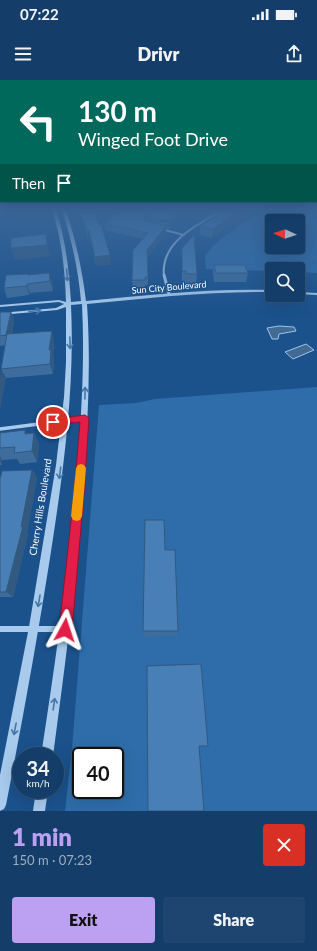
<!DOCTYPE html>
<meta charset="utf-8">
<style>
:root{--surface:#143e69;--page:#1d456f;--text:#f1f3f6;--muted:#9daec0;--line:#33577d;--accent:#bca0f2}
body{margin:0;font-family:Lato,sans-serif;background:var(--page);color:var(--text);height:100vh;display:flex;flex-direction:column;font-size:15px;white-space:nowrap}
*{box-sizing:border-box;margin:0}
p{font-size:13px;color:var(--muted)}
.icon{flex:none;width:22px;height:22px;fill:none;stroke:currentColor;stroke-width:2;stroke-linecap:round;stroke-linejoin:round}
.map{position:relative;height:731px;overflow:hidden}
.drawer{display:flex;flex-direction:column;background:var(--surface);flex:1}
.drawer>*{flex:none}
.guide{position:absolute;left:0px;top:0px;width:317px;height:122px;box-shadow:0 4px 16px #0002,0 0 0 1px var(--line);background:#00695c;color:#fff;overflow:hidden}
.needle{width:26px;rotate:273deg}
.buttons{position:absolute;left:265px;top:134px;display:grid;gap:8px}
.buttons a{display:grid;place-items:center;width:40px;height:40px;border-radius:4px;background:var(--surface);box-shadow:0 4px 16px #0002,0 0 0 1px var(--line);font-size:20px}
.speed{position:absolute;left:12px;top:667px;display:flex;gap:8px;font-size:20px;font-weight:700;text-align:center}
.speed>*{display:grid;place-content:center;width:52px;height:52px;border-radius:50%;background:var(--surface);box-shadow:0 4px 16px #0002,0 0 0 1px var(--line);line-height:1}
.speed small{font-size:10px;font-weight:400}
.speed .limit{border:2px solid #111;border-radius:6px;background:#fff;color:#111}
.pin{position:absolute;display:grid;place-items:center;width:34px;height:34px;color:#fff;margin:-17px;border:2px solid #fff;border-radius:50%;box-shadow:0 1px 4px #0007}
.me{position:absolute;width:44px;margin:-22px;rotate:5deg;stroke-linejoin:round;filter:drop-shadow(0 0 3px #0008)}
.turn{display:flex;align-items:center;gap:14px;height:84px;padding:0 12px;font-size:18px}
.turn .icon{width:52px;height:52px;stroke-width:2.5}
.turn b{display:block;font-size:28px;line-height:34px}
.then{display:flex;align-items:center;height:38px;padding:0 12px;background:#0003;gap:8px;font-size:15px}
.round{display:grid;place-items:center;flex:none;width:42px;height:42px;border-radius:4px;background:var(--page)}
.summary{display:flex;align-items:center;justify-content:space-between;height:68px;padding:0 12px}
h1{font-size:24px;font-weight:800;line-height:30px;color:var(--accent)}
.primary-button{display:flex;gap:8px;margin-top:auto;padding:8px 12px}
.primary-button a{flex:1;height:46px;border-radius:4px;background:var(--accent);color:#111;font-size:16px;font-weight:800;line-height:46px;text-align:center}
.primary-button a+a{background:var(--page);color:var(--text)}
.status{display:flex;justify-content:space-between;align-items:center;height:28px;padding:0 20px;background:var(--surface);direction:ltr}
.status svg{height:11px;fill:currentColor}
header{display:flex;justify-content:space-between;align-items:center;height:52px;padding:0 12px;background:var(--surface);font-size:18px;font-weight:800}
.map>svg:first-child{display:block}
.green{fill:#2e6daa;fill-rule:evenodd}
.water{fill:#426a93;stroke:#99c6ef}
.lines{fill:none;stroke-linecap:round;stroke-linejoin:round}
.minor-far3{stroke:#a7caed;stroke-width:2}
.minor-far2{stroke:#a7caed;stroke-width:3}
.minor-far1{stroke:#a7caed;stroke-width:3.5}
.minor{stroke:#a7caed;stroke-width:6}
.tertiary{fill:#a7caed;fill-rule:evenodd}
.wall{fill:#3e6d9d}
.shaded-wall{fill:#32597f}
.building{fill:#487fb6;stroke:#32597f}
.oneway{stroke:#4576a9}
.route{fill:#e11d48;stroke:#92132f}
.slow{fill:#f59e0b}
.labels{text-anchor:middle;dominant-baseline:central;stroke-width:3;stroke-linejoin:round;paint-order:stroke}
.far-street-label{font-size:9px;fill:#fff;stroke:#1b528c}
.street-label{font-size:10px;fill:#fff;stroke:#1b528c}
</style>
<div class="status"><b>07:22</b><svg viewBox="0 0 49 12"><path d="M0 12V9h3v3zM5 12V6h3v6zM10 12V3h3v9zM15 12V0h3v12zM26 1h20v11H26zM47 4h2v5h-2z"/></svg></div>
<header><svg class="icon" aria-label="menu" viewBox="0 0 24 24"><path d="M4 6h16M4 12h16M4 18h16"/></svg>Drivr<svg class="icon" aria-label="share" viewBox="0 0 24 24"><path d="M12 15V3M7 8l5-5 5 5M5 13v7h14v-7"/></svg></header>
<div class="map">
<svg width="317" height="731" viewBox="0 0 317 731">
<rect width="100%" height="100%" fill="#1b528c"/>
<!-- green -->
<g class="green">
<path d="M262,130H317V193L298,192V189H272V191L206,189L205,176L214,165L228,154ZM272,141H298V167H272Z"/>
<path d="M317,307V731H65L72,669L99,325L136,323L155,319ZM81,676H115V710H81Z"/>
</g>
<!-- water -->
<g class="water">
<polygon points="279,246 294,247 296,251 279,254 278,259 272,259 267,248"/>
<polygon points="306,264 314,270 293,279 285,272"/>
</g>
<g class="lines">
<!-- minor-far3 -->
<g class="minor-far3">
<polyline points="161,149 184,155"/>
<path d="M164,196C160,161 199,144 223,130"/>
</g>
<!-- minor-far2 -->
<polyline class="minor-far2" points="164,195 169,214"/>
<!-- minor-far1 -->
<polyline class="minor-far1" points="0,349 85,338"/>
<!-- minor -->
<polyline class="minor" points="0,549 65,549"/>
<!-- tertiary -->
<g class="tertiary">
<path d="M52,130H56C66,160 69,191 71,222L81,221C78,188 72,162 62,130H66C76,161 82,189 86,221C148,215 210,208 272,210V212C210,211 148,218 87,224C91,284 88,345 83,405C77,496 65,586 53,676H41C55,585 68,494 76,403C81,343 85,284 82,224L71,225C75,310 63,394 50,478C37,561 22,643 6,725L4,729L0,731V695L29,547L56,385L64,317L66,282V227L57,230L0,235V233L56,228L64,224L59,222L0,227V225L59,220L66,222C65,191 62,160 52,130Z"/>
<polygon points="298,212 317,213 317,215 298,214"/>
<polygon points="36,710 48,710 45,731 33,731"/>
</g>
</g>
<!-- wall -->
<g class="wall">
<polygon points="225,130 251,130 212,157 200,155 200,146"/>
<polygon points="140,132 176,133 176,140 169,149 166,148 166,153 147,178 148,205 145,205 145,208 133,208 132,200 143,159 105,150 104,143"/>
<polygon points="81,134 111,184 96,186 91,158 88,159 83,142"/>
<polygon points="182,168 197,194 196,204 185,203 185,201 182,201"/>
<polygon points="214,185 248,193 246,202 214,202 213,194"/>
<polygon points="49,193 52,202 53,211 30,213 29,215 7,218 4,208 28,195"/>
<polygon points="0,232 11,232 14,241 12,254 54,261 53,275 54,280 53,294 6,298 1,289 5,265 0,266"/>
<polygon points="0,353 34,353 39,364 37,382 20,384 17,379 2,380 2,385 0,385"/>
<polygon points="32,390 37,398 27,452 28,454 13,517 0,517 0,399"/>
<polygon points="165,470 178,551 177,556 144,557 143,551"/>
</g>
<!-- shaded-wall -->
<g class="shaded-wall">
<polygon points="240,130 251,130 212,157 213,149"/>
<polygon points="176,133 176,140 169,149 169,141"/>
<polygon points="146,136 147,144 143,138"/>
<polygon points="166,146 166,153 147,178 147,170"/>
<polygon points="87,150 89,150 91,158 88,159"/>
<polygon points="46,154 50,176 15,180 11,168"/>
<polygon points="110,175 111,184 96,186 95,177"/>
<polygon points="49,193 52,202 53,211 50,201"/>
<polygon points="27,204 30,213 29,215 27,206"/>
<polygon points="11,232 14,241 10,265 6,255"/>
<polygon points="52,251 54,261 53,275 54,280 53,294 50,284 49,270"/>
<polygon points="1,290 6,299 0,330 0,296"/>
<polygon points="34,353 39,364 37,382 32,371"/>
<polygon points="0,376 2,380 2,385 0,382"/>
<polygon points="32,390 37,398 27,452 28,454 13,517 6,512 21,447"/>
</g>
<!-- building -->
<g class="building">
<polygon points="124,130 132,130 140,132 142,130 161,130 176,133 169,141 146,136 143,138 145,141 166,146 147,170 148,197 145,197 145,200 132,200 133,170 148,153 104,143"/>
<polygon points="225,130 240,130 213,149 200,146"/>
<polygon points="94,133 99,145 101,144 110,175 95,177 89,150 87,150 81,134"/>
<polygon points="46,154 47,165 11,168 11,158"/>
<polygon points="194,155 197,194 186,194 186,191 182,191 182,168"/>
<polygon points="214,185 245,185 248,193 216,193"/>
<polygon points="49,193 50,201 27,204 27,206 4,208 6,195 27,194 28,195"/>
<polygon points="0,232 11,232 6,255 0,256"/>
<polygon points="52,251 49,270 51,270 50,284 1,289 7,254"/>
<polygon points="25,350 25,354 34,353 32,371 14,373 15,367 0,368 0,353"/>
<polygon points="32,390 21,447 23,446 6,512 0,512 0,399 2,391"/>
<polygon points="145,440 164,440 165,470 175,470 178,551 143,551"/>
<polygon points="201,584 208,666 199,666 204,731 148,731 147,586"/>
</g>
<!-- one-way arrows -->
<defs><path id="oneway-shaft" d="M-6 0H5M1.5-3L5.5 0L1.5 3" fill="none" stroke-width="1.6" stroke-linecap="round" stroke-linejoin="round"/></defs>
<g class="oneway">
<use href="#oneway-shaft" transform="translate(67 195) rotate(86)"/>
<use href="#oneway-shaft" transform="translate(35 231) rotate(-5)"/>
<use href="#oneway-shaft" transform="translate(70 263) rotate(88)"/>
<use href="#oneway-shaft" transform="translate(85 313) rotate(-89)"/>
<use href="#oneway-shaft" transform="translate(60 393) rotate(97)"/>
<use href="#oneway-shaft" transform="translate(39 521) rotate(100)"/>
<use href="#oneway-shaft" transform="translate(54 624) rotate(-82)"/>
<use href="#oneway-shaft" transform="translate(15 649) rotate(101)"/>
</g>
<!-- sky -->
<linearGradient id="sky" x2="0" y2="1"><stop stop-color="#0f2d4d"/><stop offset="0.56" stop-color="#396699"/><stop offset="1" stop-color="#396699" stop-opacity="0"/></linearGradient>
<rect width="317" height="232" fill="url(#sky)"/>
<!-- route -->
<polygon class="route" points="85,335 89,338 84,414 72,550 70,554 65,556 61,554 59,550 74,414 80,342 53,345 48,342 53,339"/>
<!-- slow -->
<polygon class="slow" points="81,384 84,385 86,388 82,436 80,440 77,441 73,440 71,436 76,388 78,385"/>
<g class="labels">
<!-- far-street labels -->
<g class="far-street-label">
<text transform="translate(169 207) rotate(-5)">Sun City Boulevard</text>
</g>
<!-- street labels -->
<g class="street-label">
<text transform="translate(40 427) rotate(-81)">Cherry Hills Boulevard</text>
</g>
</g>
</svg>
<div class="buttons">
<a><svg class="needle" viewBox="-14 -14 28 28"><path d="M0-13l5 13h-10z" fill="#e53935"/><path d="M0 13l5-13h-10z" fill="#9daec0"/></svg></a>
<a><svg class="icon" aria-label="search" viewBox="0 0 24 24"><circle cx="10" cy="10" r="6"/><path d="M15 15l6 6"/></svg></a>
</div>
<div class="speed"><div>34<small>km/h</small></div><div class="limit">40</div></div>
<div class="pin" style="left:53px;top:342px;background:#d93025"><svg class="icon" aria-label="arrive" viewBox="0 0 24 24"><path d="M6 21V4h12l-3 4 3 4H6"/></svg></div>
<svg class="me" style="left:65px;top:550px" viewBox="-20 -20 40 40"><path d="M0-17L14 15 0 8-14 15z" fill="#e11d48" stroke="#fff" stroke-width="4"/></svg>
<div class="guide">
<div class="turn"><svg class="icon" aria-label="left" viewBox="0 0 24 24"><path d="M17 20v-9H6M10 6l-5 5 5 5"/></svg><div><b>130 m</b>Winged Foot Drive</div></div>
<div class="then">Then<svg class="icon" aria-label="arrive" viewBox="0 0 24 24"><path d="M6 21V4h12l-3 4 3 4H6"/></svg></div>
</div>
</div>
<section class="drawer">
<div class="summary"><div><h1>1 min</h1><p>150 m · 07:23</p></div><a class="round" style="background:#d93025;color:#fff"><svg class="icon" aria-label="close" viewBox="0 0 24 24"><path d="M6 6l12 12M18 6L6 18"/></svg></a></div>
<div class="primary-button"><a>Exit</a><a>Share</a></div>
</section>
